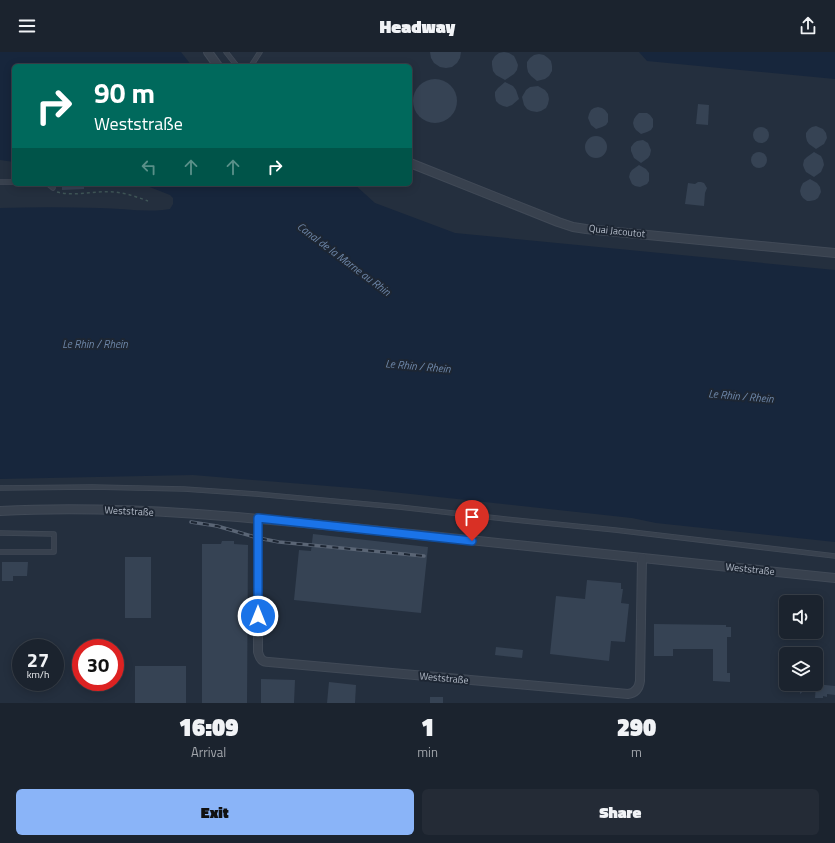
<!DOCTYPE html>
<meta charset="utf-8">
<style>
:root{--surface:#1b232e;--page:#242b36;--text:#f1f3f6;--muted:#a0a4aa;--line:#39404a;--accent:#8ab4f8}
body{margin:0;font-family:"Titillium Web",sans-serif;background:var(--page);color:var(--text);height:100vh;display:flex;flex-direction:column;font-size:15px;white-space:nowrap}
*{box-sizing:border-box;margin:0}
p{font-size:13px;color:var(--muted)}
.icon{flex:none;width:22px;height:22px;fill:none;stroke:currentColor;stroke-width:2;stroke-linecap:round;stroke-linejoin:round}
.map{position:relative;height:651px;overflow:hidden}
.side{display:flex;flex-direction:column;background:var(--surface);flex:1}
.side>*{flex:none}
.guide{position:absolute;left:12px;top:12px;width:400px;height:122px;border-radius:6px;box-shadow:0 2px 10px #0003,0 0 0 1px var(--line);background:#00695c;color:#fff;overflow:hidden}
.tools{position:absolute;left:779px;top:543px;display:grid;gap:8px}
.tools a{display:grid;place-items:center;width:44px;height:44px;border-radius:6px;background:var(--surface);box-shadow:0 2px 10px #0003,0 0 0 1px var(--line);font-size:20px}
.speed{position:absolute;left:12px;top:587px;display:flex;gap:8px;font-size:20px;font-weight:700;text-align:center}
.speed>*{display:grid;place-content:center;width:52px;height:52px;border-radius:50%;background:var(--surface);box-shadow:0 2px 10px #0003,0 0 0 1px var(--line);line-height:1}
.speed small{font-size:10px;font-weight:400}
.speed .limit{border:6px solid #d22;background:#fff;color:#111}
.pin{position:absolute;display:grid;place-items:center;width:34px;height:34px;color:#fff;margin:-41px -17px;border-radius:50% 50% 50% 0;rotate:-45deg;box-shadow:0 0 4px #0007}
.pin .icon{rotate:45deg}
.me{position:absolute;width:44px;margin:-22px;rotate:0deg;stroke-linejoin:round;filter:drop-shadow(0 0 3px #0008)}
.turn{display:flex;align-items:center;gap:14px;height:84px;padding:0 16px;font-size:18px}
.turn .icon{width:52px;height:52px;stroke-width:2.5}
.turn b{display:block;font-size:28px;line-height:34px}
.lanes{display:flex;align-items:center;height:38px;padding:0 16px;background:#0003;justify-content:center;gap:20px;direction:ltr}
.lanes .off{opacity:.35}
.eta{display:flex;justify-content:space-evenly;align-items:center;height:68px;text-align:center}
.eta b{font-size:24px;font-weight:800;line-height:28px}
.primary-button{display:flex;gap:8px;margin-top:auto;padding:8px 16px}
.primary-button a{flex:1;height:46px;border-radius:6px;background:var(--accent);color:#111;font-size:16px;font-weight:800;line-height:46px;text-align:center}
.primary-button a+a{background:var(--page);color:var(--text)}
header{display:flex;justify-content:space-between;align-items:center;height:52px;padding:0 16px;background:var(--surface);font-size:18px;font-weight:800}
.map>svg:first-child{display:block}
.water{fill:#17263c}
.building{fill:#364354}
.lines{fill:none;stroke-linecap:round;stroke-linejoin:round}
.lane-casing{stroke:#414a57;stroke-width:5.5}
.street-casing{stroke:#414a57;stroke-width:10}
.path{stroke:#3f5557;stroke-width:1.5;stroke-dasharray:3 3;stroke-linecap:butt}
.lane{stroke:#38414e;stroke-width:4}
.street{stroke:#38414e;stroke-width:8}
.rail-casing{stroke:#5a6575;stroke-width:3.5}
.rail{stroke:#1d2633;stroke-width:2;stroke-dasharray:6;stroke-linecap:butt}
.route-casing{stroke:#114b97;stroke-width:10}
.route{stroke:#1a73e8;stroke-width:7}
.labels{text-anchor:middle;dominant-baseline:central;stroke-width:4;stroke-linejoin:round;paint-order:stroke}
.street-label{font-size:10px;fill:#b4bcc9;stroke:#1d2633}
.water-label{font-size:11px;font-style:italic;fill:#6d86a8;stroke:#1d2633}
</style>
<header><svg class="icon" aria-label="menu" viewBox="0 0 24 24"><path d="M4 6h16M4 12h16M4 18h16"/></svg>Headway<svg class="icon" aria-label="share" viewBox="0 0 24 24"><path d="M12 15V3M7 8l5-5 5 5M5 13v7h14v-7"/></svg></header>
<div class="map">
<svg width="835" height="651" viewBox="0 0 835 651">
<rect width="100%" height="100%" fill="#242f3e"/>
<!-- water -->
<g class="water">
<polygon points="0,0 181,0 192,14 14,14 14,110 0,108"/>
<polygon points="639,0 835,0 835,27 647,9"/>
<path d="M142,132H354L375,151L455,181L835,218V490L656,471L632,466L365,437L193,423L0,427V156C33,155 66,155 99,156C122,156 147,161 170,157L173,152V146L170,143Z"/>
</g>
<!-- building -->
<g class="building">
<polygon points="430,0 461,0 460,6 457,11 452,15 446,16 440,15 434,11 431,6"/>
<polygon points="504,0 509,1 514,4 516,8 518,13 517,18 514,22 505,28 496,23 493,19 492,13 492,9 495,4 499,1"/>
<polygon points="539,2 544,3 548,6 551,9 552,14 552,19 549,24 545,27 537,29 531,24 528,20 527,15 527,10 530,6 534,3"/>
<circle cx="435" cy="49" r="22"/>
<polygon points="505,30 513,34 516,38 519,47 512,53 507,55 503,54 499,52 496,49 495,44 495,40 498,36"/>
<polygon points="538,34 545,38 548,42 549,47 548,52 546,56 541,59 537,60 531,59 527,57 524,53 522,45 526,38 530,35"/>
<polygon points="698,52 709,53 708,73 696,72"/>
<polygon points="598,55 602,56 605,58 608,62 608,70 606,73 602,75 596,77 591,73 588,66 589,62 591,58 594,56"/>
<polygon points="639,61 647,61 650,63 653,67 653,75 651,78 647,80 641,82 636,78 634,75 633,71 634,67 636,64"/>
<polygon points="816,74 823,77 826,81 827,86 824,92 816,97 809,92 807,89 806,85 806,81 809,77 812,75"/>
<circle cx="761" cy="83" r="8"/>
<circle cx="596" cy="95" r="11"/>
<polygon points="643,88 648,91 651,98 650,103 648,106 641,111 634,106 631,99 631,95 634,91 637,89"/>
<polygon points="814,100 821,104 823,108 824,113 821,120 814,125 806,120 804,116 803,113 804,108 807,105"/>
<circle cx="759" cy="108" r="8"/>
<polygon points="639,113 646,117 649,121 649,129 647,132 640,135 635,134 632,132 629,125 630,121 632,118"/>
<polygon points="810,127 817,131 820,135 821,140 818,146 815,148 810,149 807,149 803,146 801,143 800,139 801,135 803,131"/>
<polygon points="698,130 701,130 704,131 707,136 705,141 704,154 685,152 688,131 695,132"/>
<polygon points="62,132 84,132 84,137 62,138"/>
<polygon points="313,482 428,495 421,561 294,548 299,498 311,499"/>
<polygon points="222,489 234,489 234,492 248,493 247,651 202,651 202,492 221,492"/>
<rect x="125" y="505" width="26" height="61"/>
<polygon points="2,510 28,510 27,524 13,524 13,529 2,529"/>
<polygon points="587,528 621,531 621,537 623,537 621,551 629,552 625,590 611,589 609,609 550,602 556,544 585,547"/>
<polygon points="654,572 726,573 726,575 731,575 731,585 727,585 727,621 730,621 730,630 713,629 713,597 673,597 673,604 654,604"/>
<polygon points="496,595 523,598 522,606 495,603"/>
<rect x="135" y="614" width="51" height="37"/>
<polygon points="261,627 295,628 294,651 261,651"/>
<polygon points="329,630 356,633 355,651 327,651"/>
<polygon points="800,632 803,632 811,633 800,642"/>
<polygon points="816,632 835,634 835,643 827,642 827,645 823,644 823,646 815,646"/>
<rect x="430" y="645" width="13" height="6"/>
</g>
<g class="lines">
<!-- lane casing -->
<g class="lane-casing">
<g id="lane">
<polyline points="226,0 237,14"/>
<polyline points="251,14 260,0"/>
<polyline points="0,130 14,130"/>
<polyline points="48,132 53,136"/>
<polyline points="0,436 92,435 184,437 256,442 399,455 515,468 615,478 835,504"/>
<polyline points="0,500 54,500 54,482 1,481"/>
</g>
</g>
<!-- street casing -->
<g class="street-casing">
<g id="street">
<polyline points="208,0 218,14"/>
<polyline points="410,111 558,170 573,175 586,177 835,201"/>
<path d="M0,459C138,452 275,468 412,482C553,497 694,512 835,526"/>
<path d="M258,466V600C260,607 262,610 269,610L628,642C636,641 639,636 640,629L642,506"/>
</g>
</g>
<!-- path -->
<path class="path" d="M57,140C76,145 95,138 114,140C126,141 137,145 148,149"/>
<!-- lane -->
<use href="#lane" class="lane"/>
<!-- street -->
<use href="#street" class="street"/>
<!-- rail casing -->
<g class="rail-casing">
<polyline id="rail" points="191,470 217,474 258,486 279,490 424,504"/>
</g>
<!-- rail -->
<use href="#rail" class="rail"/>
</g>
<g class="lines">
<!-- route casing -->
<g class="route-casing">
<polyline id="route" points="258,564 258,466 472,489"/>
</g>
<!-- route -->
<use href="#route" class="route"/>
</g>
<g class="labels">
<!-- street labels -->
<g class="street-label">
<text transform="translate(617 179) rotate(6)">Quai Jacoutot</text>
<text transform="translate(129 459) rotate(3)">Weststraße</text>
<text transform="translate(750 517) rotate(6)">Weststraße</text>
<text transform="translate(444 626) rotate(5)">Weststraße</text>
</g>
<!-- water labels -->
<g class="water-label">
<text transform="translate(344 207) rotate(37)">Canal de la Marne au Rhin</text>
<text x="95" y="292">Le Rhin / Rhein</text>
<text transform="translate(418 314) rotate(5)">Le Rhin / Rhein</text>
<text transform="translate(741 344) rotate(5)">Le Rhin / Rhein</text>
</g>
</g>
</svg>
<div class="tools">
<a><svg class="icon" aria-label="sound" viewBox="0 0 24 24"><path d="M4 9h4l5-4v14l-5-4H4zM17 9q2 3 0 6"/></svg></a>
<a><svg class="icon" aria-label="layers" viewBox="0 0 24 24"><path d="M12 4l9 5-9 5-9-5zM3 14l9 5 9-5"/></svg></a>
</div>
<div class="speed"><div>27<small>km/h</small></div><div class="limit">30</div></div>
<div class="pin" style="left:472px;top:489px;background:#d93025"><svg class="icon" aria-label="arrive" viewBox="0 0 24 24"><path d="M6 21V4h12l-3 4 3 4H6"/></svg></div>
<svg class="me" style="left:258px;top:564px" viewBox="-20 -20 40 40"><circle r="17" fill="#1a73e8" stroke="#fff" stroke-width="3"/><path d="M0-11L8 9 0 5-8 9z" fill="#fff"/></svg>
<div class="guide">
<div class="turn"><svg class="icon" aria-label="right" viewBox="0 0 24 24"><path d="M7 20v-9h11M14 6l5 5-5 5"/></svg><div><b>90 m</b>Weststraße</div></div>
<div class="lanes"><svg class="icon off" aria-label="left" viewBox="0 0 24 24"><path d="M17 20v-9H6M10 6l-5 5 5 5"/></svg><svg class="icon off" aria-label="ahead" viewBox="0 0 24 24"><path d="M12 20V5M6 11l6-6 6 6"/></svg><svg class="icon off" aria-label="ahead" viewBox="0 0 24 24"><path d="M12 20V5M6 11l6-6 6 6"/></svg><svg class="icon" aria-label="right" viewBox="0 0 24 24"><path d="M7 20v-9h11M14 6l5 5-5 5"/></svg></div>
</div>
</div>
<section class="side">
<div class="eta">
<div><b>16:09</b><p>Arrival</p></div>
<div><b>1</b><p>min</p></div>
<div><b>290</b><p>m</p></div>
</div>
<div class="primary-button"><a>Exit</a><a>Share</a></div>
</section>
